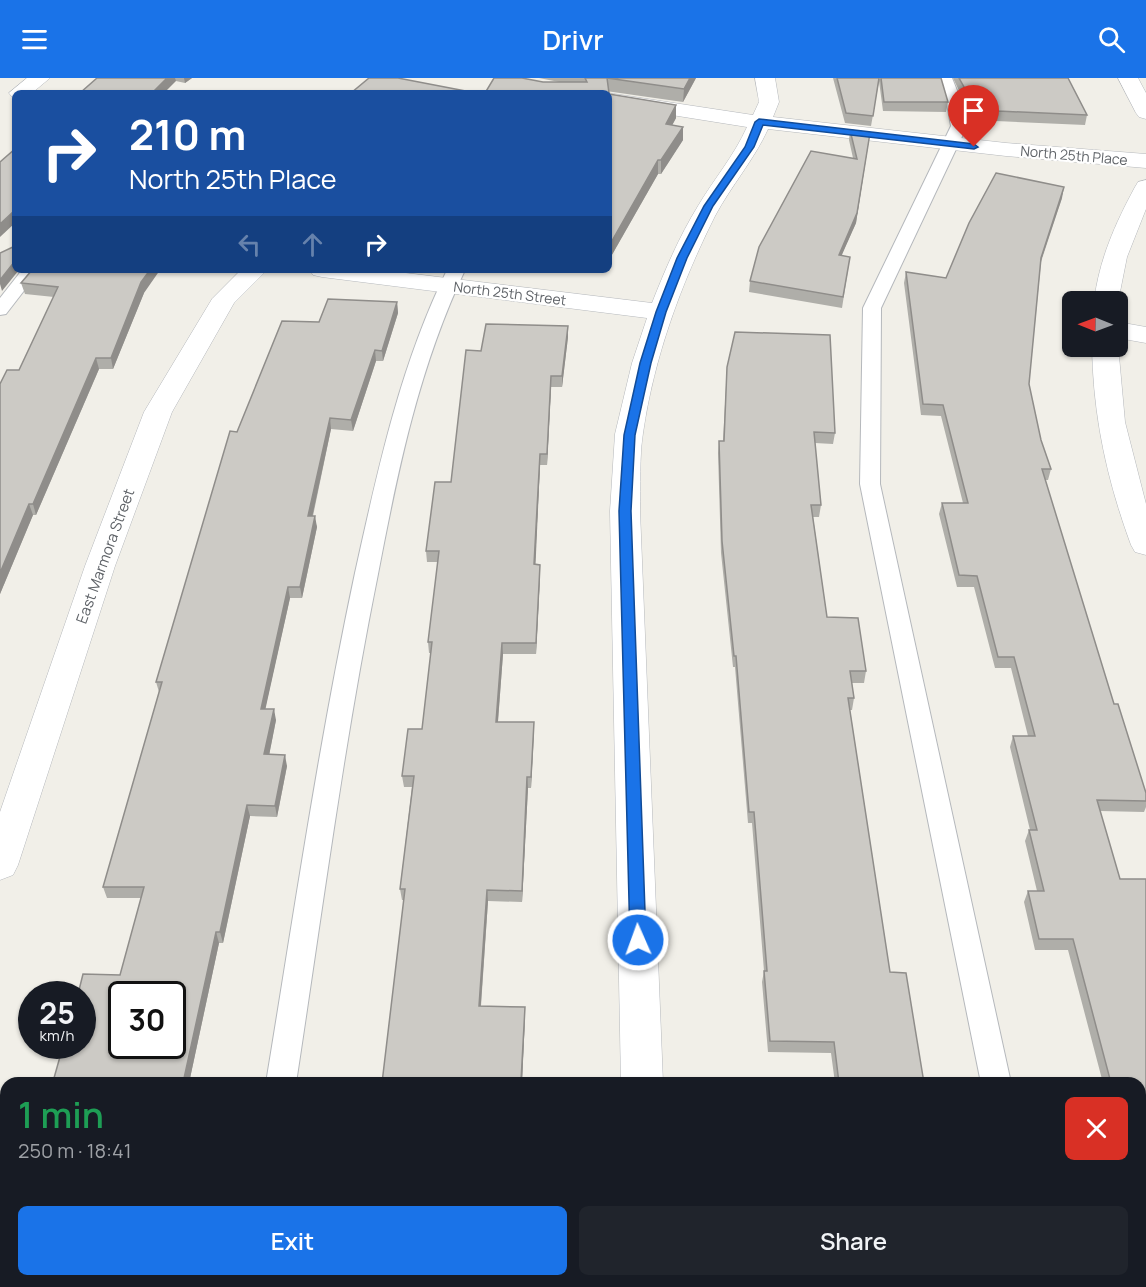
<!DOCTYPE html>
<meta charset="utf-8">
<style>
:root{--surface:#171b24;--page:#20242c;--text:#f1f3f6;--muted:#9ea1a6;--accent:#1a73e8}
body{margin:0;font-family:Manrope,sans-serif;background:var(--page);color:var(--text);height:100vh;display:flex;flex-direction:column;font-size:22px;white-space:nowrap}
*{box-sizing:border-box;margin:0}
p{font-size:20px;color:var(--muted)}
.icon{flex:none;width:33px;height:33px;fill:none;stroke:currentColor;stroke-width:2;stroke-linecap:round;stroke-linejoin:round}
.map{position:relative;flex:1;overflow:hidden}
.details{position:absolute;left:0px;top:999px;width:1146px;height:210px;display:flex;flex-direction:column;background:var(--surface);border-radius:18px 18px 0 0;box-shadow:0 2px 4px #0004}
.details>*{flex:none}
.banner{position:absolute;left:12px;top:12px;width:600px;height:183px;border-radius:9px;box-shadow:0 2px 4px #0004;background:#1a4fa0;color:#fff;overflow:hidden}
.needle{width:39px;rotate:271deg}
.tools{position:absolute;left:1062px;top:213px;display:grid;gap:12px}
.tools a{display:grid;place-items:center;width:66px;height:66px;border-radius:9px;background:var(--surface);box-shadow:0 2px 4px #0004;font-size:30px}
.speed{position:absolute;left:18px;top:903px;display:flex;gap:12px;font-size:30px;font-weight:700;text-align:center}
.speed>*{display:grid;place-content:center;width:78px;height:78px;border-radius:50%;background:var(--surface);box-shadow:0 2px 4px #0004;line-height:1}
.speed small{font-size:15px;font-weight:400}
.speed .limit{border:3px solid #111;border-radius:9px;background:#fff;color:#111}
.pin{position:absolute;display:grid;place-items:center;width:51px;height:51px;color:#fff;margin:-62px -26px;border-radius:50% 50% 50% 0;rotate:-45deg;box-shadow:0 0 6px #0007}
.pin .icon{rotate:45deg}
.me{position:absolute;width:66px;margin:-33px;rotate:358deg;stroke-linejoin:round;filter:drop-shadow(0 0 4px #0008)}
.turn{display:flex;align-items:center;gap:21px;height:126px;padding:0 18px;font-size:27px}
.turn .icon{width:78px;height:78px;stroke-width:2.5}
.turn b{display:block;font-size:42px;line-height:51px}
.lanes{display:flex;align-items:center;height:57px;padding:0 18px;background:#0003;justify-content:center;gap:30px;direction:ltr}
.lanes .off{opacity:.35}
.round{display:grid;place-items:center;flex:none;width:63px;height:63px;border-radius:9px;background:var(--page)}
.headline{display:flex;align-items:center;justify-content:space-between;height:102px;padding:0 18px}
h1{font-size:36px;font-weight:600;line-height:45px;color:#1e9e55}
.cta{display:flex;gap:12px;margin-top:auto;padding:12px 18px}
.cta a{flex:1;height:69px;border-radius:9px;background:var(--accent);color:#fff;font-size:24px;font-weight:600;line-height:69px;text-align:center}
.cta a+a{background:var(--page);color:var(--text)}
header{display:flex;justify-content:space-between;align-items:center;height:78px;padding:0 18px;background:var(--accent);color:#fff;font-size:27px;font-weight:600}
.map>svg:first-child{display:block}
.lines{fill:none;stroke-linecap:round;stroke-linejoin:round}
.lane-casing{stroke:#b5b8bc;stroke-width:2}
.street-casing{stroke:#b5b8bc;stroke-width:1}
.lane{fill:#fff;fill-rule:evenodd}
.street{fill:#fff;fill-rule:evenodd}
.wall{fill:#afaea9}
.shaded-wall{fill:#8f8d8a}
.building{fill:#cccac5;stroke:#8f8d8a;stroke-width:1.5;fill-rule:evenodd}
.route{fill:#1a73e8;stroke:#114b97;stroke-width:1.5}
.labels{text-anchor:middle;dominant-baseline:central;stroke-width:4.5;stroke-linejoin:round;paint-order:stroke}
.far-street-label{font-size:14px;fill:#5f6368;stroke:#fff}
.street-label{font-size:15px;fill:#5f6368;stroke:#fff}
</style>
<header><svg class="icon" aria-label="menu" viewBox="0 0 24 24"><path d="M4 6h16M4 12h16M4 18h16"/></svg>Drivr<svg class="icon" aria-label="search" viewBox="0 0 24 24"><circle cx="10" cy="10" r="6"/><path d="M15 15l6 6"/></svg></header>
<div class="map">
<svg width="1146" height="1209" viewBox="0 0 1146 1209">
<rect width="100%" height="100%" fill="#f1efe8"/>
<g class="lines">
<!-- lane casing -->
<g class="lane-casing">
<g id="lane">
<polygon points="938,0 952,0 960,20 967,48 881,230 880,406 1011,1005 981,1005 860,406 863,230 951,48 946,20"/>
<polygon points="22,192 40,192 6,236 0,237 0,220"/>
<path d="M447,192H465C419,289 398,391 378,496C344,664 322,835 296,1005H266C294,835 319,664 355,495C378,391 400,288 447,192Z"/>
<polygon points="233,1203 267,1203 266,1209 232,1209"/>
<polygon points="1021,1203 1055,1203 1056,1209 1022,1209"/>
</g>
</g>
<!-- street casing -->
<g class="street-casing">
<g id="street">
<polygon points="27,0 50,0 32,15 15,15 15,20 12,19 9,15"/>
<path d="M755,0H775L779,24L773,39L1006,65L1146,76V90L1006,78L768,51C754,82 731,108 715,138C681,206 654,279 643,355C639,380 641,407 640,433L663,1005H621L610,433L615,356L632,285L647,240L322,199L313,197L310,192H381L652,225C665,192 679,159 698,128C714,101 734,78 747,49L609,27L608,15L753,37L759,24Z"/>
<polygon points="1118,0 1138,0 1146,15 1146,41 1139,39 1136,35"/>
<path d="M1146,102V131L1127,179L1118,224H1094C1099,182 1115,146 1135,109L1138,104Z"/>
<polygon points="241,192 267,192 234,225 172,334 115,488 18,787 13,797 0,802 0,734 85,488 144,334 212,221"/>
<polygon points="1118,244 1146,249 1146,265 1118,260"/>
<path d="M1118,267L1125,344L1146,426V477L1135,474L1131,467C1107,402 1093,338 1092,268Z"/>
<rect x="625" y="1203" width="46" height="6"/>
</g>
</g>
<!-- lane -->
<use href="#lane" class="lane"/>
<!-- street -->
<use href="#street" class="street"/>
</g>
<!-- wall -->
<g class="wall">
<polygon points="97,0 192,0 185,5 176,3"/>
<polygon points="539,0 696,0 683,24 543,4 559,4"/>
<polygon points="833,0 941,0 948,24 946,34 883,33 879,3 871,48 845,45"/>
<polygon points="953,0 1068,0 1087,37 1085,47 996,43 993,36 966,34 962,19"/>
<polygon points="609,16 676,40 672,47 683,62 661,96 658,96 609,182"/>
<polygon points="850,52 870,55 856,145 841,178 850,179 842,230 749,214 750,203 853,80 849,62"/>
<polygon points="1062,120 1041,184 1029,306 1041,362 1051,391 1048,402 1045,402 1114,626 1146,715 1146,729 1144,734 1100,733 1120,801 1146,801 1146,1178 1140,1178 1140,1005 1103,1005 1068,872 1035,872 1024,824 1028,813 1037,813 1025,763 1029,752 1030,752 1010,669 1013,658 1028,658 1011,590 995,590 974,509 957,509 939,436 942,425 963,425 941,338 921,337 904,205 906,194 946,200"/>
<polygon points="21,205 144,215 113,291 99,291 36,437 33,437 0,516 0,306 19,292 54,219 25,216"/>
<polygon points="397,224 398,235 383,283 376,283 353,353 331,351 313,438 317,449 302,520 290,520 265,631 276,642 269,677 287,688 277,739 250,738 223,865 219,865 189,1005 57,1005 54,1000 120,897 141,820 107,820 103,809 159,614 156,604 237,354 319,244"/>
<polygon points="568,259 562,309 551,309 547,387 540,387 535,486 540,487 540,498 536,576 503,576 498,644 534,644 531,710 528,710 522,824 488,823 481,928 525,929 525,939 522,1005 382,1005 404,822 402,822 400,811 412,709 404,709 402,698 422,651 431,575 429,575 428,564 438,484 427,484 426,473 451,404 481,273"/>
<polygon points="727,289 835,355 833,366 815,365 821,427 819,439 813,439 827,539 866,593 864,605 852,605 854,620 852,632 850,632 890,894 924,1005 835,1005 831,975 768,974 762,904 764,893 752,745 748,745 735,589 733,589 721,475 718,375 719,363 723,363"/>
<polygon points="0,1189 174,1209 0,1209"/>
<polygon points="311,1203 510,1203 510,1209 313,1209"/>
<polygon points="788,1203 987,1203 984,1209 788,1209"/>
</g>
<!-- shaded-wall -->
<g class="shaded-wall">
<polygon points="167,0 175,0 176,3 164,15 152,15"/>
<polygon points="184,0 192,0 185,5"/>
<polygon points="690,0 696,0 683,24 684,11"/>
<polygon points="676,27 676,40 666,59 666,46"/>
<polygon points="683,49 683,62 661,96 661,82"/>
<polygon points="870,55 856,145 837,188 839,177"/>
<polygon points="658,82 658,96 609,182 609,168"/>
<polygon points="1064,109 1062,120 1038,191 1041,180"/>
<polygon points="15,132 15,145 0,159 0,146"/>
<polygon points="15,183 15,192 19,192 2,213 0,206 0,202"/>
<polygon points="150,192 160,192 144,215 113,291 111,280 141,204"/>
<polygon points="397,224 398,235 383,283 382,273"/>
<polygon points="568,248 568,259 562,309 562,298"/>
<polygon points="375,272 376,283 353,353 351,342"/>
<polygon points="96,280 99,291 36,437 33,426"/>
<polygon points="551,298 551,309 547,387 547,376"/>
<polygon points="330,340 331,351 310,449 308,438"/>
<polygon points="540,376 540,387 535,498 534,486"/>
<polygon points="29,426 33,437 0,516 0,495"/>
<polygon points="315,438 317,449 302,520 300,509"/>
<polygon points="540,487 540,498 536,576 536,565"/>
<polygon points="288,509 290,520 263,642 261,631"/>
<polygon points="502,565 503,576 497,655 496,644"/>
<polygon points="274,631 276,642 267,688 264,676"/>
<polygon points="534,644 534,655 531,710 531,699"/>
<polygon points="285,677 287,688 277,739 275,728"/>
<polygon points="527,699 528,710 522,824 522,813"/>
<polygon points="247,727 250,738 223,865 220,854"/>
<polygon points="487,812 488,823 480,938 479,928"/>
<polygon points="216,854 219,865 189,1005 183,1005"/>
<polygon points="525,929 525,939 522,1005 521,1005"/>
<polygon points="170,1203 176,1203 174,1209 168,1209"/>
</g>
<!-- building -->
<g class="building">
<polygon points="97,0 167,0 152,15 80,15"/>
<polygon points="369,0 398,0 476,15 351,15"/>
<polygon points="494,0 522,0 543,4 587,4 585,0 690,0 684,11 607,0 609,15 485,15"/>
<polygon points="837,0 879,0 873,38 846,35"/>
<polygon points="881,0 941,0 948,24 884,24"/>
<polygon points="959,0 1068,0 1087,37 998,33 995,26 968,25 964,9"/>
<polygon points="609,16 676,27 666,46 683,49 661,82 658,82 609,168"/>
<polygon points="850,52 870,55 857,135 839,177 850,179 843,219 750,203 759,169 811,73 857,81"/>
<polygon points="15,71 15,132 0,146 0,84"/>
<polygon points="996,95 1064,109 1041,180 1029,306 1041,362 1051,391 1042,391 1114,626 1118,626 1146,715 1146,723 1097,722 1120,801 1146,801 1146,1168 1140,1168 1140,1005 1111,1005 1073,861 1039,861 1028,813 1044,813 1029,752 1037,752 1013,658 1035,658 1014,579 998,579 977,498 959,497 942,425 968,425 943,327 923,326 906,194 946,200 969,145"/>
<polygon points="15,168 15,183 0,202 0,175"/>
<polygon points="32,192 150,192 141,204 111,280 96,280 33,426 29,426 0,495 0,306 7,292 19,292 58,209 21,205"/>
<path d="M328,221L397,224L382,273L375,272L351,342L330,340L308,438H315L300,509H288L261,631H274L264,676L285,677L275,728L247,727L220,854H216L183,1005H108L110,1000H54L63,968H82V916H78L83,896L120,897L144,809H103L162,604H156L230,353L237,354L282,243L319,244ZM122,916H172V968H122Z"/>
<polygon points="486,246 568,248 562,298 551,298 547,376 540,376 534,486 540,487 536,565 502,565 496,644 534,644 531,699 527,699 522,813 487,812 479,928 525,929 521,1003 450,1002 450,1005 382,1005 405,811 400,811 414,698 402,698 408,651 422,651 432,564 428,564 439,473 426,473 435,404 451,404 466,272 481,273"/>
<polygon points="735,254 830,257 835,355 814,354 821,427 811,427 827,539 858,540 866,593 850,593 854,620 848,620 890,894 906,895 924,1005 839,1005 834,964 770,963 764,893 767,893 754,734 749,734 736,578 734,578 722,463 719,363 724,363 727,289"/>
<polygon points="6,1168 6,1203 170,1203 168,1209 0,1208 0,1189"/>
<polygon points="342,1203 509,1203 508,1209 341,1209"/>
<polygon points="791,1203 960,1203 962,1209 791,1209"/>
</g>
<!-- route -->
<polygon class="route" points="759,41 974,66 978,69 974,71 763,47 754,69 713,128 687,180 666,234 651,285 635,357 631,433 646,862 644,867 638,869 632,867 630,862 619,433 624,357 640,285 656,234 677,180 704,128 745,69 755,44"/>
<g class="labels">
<!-- far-street labels -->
<g class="far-street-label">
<text transform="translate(1074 77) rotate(5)">North 25th Place</text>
<text transform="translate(510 215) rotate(7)">North 25th Street</text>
</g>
<!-- street labels -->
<g class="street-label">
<text transform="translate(105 478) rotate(-70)">East Marmora Street</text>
</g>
</g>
</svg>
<div class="tools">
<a><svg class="needle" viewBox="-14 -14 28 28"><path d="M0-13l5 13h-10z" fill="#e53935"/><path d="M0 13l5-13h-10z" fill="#9ea1a6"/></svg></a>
</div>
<div class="speed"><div>25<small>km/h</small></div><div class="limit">30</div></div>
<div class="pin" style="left:974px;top:69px;background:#d93025"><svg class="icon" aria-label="arrive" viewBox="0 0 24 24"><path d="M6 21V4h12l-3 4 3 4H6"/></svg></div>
<svg class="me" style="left:638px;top:862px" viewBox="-20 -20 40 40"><circle r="17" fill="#1a73e8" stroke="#fff" stroke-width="3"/><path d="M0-11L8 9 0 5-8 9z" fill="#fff"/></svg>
<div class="banner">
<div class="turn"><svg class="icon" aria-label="right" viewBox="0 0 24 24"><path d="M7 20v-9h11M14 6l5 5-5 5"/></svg><div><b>210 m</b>North 25th Place</div></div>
<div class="lanes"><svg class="icon off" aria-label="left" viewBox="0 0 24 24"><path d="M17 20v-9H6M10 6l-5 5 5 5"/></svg><svg class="icon off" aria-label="ahead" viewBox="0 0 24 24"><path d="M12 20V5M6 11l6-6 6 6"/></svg><svg class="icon" aria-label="right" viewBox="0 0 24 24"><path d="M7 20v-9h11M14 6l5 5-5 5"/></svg></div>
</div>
<section class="details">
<div class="headline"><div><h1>1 min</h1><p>250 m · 18:41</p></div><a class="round" style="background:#d93025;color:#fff"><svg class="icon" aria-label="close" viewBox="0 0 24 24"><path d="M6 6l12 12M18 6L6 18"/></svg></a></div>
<div class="cta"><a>Exit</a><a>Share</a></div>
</section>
</div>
